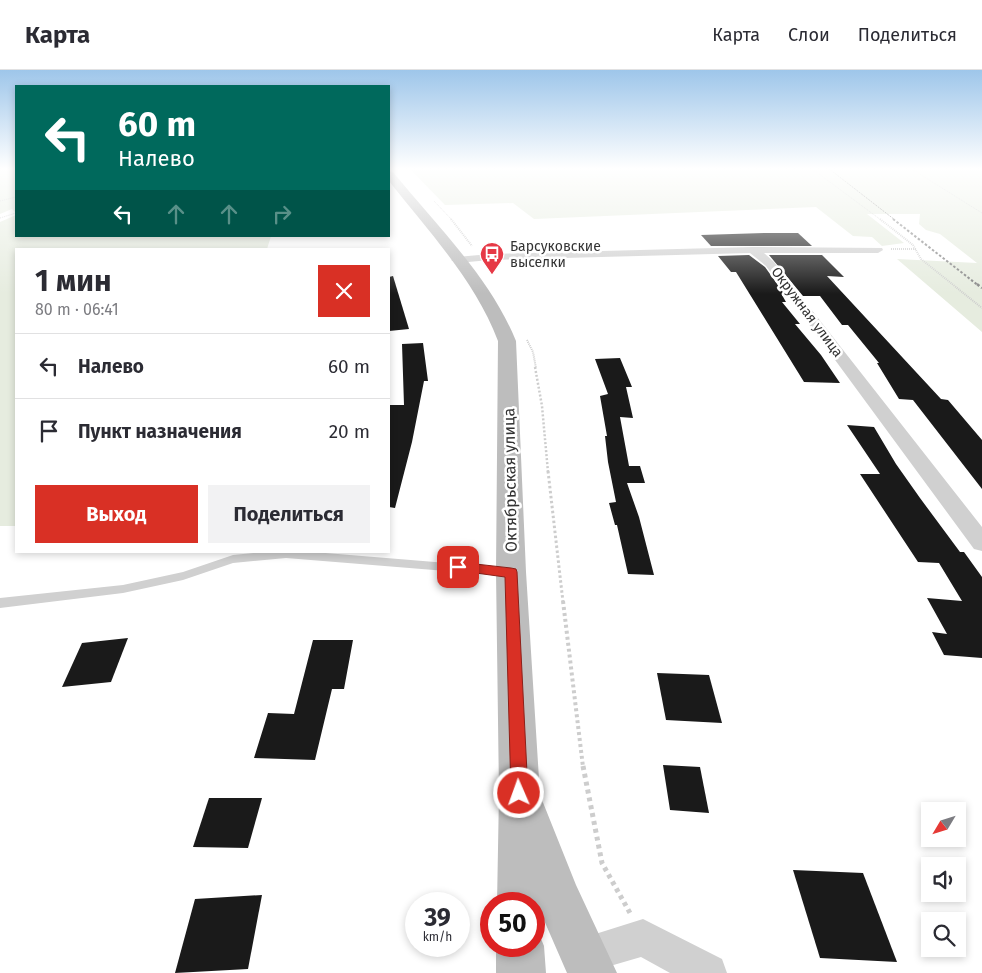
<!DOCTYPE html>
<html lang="ru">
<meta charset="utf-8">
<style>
:root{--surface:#fff;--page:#f2f2f3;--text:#2b2b33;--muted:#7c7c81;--line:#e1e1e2;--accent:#d93025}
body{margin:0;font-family:"Fira Sans",sans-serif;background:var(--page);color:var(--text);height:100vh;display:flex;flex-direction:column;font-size:19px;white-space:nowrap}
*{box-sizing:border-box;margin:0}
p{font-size:16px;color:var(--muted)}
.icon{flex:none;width:28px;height:28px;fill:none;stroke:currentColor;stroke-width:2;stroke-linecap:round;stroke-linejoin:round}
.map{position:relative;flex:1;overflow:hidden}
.sheet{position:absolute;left:15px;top:178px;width:375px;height:305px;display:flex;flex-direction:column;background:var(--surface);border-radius:0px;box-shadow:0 2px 8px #0003}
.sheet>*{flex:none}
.hud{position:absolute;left:15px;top:15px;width:375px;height:152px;border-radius:0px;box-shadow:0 2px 8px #0003;background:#00695c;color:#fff;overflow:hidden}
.needle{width:32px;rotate:232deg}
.fabs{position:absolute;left:921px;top:732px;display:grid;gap:10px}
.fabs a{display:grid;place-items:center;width:45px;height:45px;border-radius:0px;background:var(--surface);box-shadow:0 2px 8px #0003;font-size:25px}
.speed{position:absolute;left:405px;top:822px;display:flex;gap:10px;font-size:25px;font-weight:700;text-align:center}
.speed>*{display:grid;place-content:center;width:65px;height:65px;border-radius:50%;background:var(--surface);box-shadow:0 2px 8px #0003;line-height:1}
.speed small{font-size:12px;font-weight:400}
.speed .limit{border:8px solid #d22;background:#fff;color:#111}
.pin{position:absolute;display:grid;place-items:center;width:42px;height:42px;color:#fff;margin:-21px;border-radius:10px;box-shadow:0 2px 8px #0006}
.me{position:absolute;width:55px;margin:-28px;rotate:358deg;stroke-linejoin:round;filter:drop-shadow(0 0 4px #0008)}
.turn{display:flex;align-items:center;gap:18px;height:105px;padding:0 20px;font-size:22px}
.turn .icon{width:65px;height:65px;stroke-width:2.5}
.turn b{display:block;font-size:35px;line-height:42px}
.lanes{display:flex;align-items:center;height:48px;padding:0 20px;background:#0003;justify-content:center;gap:25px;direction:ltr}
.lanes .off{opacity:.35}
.round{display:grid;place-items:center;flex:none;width:52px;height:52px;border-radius:0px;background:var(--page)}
.summary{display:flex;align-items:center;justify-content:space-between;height:85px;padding:0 20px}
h1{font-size:30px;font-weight:700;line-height:38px}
.button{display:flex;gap:10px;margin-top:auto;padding:10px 20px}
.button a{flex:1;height:58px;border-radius:0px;background:var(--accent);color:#fff;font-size:20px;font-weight:700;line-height:58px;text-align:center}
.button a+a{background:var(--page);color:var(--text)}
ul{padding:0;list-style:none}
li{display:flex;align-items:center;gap:15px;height:65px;padding:0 20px;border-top:1px solid var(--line)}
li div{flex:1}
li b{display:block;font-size:19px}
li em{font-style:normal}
header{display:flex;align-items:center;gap:30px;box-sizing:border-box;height:70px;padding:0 25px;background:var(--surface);border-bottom:1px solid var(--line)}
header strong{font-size:24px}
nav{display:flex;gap:28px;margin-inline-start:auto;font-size:18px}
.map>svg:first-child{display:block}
.green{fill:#e6ecdf}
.building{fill:#1a1a1a}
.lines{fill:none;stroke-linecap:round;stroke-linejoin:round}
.path-far5{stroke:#cdcdcd;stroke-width:1;stroke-dasharray:1 1;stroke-linecap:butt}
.path-far4{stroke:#cdcdcd;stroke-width:2;stroke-dasharray:1 1;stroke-linecap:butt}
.path-far3{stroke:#cdcdcd;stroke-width:2.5;stroke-dasharray:2 2;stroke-linecap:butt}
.path-far2{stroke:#cdcdcd;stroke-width:3;stroke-dasharray:2.5 2.5;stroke-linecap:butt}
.path-far1{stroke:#cdcdcd;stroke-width:4;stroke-dasharray:3 3;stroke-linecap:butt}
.path{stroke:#cdcdcd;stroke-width:5;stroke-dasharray:4 4;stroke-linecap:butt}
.lane{fill:#d0d0d0;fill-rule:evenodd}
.street{fill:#d0d0d0;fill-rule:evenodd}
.secondary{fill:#bdbdbd;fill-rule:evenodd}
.rail-far2{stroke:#888;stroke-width:1;stroke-dasharray:2 1;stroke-linecap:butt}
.rail-far1{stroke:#888;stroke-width:2;stroke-dasharray:2.5 2;stroke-linecap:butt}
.rail{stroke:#888;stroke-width:2.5;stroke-dasharray:3 2.5;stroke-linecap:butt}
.route{fill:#d93025;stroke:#8d1f18}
.labels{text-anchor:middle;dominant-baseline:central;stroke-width:5;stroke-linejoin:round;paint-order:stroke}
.far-poi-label{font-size:14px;fill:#333;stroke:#fff;text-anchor:start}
.far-street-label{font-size:14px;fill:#333;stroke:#fff}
.street-label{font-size:16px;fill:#333;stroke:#fff}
</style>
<header>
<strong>Карта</strong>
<nav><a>Карта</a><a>Слои</a><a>Поделиться</a></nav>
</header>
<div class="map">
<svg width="982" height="903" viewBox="0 0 982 903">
<rect width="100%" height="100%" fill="#fff"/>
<!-- green -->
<g class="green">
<polygon points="0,98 16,98 16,143 12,139 0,144"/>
<polygon points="409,98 982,98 982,262 897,189 977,193 940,164 926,160 919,154 920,144 867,144 904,173 882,176 872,167 853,166 816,137 534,149 513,133 445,135"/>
<polygon points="16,145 16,166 271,166 267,179 16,179 16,456 0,456 0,152"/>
</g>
<!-- building -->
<g class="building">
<polygon points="764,163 798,163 812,176 711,176 701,165"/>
<polygon points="749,185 765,197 785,225 782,225 786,232 782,232 800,254 795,254 821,285 840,313 804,312 736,202 731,202 718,186"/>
<polygon points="769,185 822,185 844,207 827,206 941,329 948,330 982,370 982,419 913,330 899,329 877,293 879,293 848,255 842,255 820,226 803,226"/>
<polygon points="393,206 409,259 389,261 389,207"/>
<polygon points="423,273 428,311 424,311 412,372 395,438 389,437 389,335 404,335 402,274"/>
<polygon points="620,288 632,317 626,317 633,348 620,347 629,396 640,396 645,413 627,413 639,447 654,505 628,504 617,455 615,455 609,433 616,432 608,392 605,366 607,366 600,326 608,324 595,289"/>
<polygon points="847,355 874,357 896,394 920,428 960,482 964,482 982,507 982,588 944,585 932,562 947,564 927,528 962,531 939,493 918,492 860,404 880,404"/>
<polygon points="128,568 111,612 62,617 82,573"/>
<polygon points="313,570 353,570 344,619 332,619 315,690 254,688 268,643 294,644"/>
<polygon points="657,603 709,605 722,653 666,650"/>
<polygon points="663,695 700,697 709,743 670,740"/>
<polygon points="209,728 262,728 248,778 193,777"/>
<polygon points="793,800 863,803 897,892 820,888"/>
<polygon points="262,825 248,899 175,903 195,829"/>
</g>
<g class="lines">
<!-- path-far5 -->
<g class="path-far5">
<polyline points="811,98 881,150"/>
<polyline points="910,98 982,143"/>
<polyline points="0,131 16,127"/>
<polyline points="434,131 452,150"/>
<polyline points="0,148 16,143"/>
</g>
<!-- path-far4 -->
<g class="path-far4">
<polyline points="451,149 472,176"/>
<polyline points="880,149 913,175 921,189 982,238"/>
<polyline points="891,179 916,179"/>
<polyline points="527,270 533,282 536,298"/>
</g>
<!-- path-far3 -->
<polyline class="path-far3" points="535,297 542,336 548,402"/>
<!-- path-far2 -->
<polyline class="path-far2" points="548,401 563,532"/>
<!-- path-far1 -->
<polyline class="path-far1" points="563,531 583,697"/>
<!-- path -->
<polyline class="path" points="583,696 602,793 630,843"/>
<!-- lane -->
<polygon class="lane" points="273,481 301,481 508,498 512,499 513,502 512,505 508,506 286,488 233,493 183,510 123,523 0,538 0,528 123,515 183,502 233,485"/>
<!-- street -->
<g class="street">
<polygon points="753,177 882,178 883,180 878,183 764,183 774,192 982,457 982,481 974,479 766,196 750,183 490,190 457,193 451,190 457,187 490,184"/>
<polygon points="643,849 722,889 727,903 670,903 641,887 586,903 570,898 564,885 570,872"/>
</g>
<!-- secondary -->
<g class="secondary">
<path d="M389,101L393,102C436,155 490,207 516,271L526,502L540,725L576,815L617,903H567L540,841L536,850L534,852V834H497L499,723L496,502L498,271C475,210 428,161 389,111Z"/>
<polygon points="534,857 537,859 544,876 546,903 496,903 496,876 534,876"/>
</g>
<!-- rail-far2 -->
<polyline class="rail-far2" points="828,98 895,150"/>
<!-- rail-far1 -->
<polyline class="rail-far1" points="893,149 979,216"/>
<!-- rail -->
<polyline class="rail" points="977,214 982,218"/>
</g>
<!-- sky -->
<linearGradient id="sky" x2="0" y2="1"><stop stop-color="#9ec6ea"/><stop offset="0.44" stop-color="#fff"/><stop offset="1" stop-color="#fff" stop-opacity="0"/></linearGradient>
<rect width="982" height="224" fill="url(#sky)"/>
<!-- route -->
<polygon class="route" points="458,492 511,498 516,499 517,502 528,723 525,729 519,731 513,729 511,723 505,507 454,500 452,497 454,494"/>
<!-- icons -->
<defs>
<g id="bus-pin" transform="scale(1.25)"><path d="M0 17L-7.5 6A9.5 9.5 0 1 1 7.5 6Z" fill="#e63946" stroke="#fff"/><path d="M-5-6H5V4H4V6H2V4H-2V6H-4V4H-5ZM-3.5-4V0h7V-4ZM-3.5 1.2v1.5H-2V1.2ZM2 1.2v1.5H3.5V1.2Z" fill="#fff"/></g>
</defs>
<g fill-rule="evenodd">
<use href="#bus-pin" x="492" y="184"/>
</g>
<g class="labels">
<!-- far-poi labels -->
<g class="far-poi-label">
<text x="510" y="176">Барсуковские<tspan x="510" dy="16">выселки</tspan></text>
</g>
<!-- far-street labels -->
<g class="far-street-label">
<text transform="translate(807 242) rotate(53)">Окружная улица</text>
</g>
<!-- street labels -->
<g class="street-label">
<text transform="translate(510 410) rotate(-91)">Октябрьская улица</text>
</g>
</g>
</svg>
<div class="fabs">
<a><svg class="needle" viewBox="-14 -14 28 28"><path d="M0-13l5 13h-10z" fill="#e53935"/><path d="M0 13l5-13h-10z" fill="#7c7c81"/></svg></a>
<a><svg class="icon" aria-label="sound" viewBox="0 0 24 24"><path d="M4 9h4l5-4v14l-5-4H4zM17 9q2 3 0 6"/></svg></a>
<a><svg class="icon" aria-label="search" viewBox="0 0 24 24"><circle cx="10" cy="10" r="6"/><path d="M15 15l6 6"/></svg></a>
</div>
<div class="speed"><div>39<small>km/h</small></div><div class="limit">50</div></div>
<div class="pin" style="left:458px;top:497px;background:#d93025"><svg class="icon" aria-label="arrive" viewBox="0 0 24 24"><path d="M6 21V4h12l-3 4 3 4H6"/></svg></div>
<svg class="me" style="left:519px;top:723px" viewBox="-20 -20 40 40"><circle r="17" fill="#d93025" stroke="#fff" stroke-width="3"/><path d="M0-11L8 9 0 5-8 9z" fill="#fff"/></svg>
<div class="hud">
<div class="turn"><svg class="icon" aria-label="left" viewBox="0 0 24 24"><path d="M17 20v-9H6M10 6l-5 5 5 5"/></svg><div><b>60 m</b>Налево</div></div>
<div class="lanes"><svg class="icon" aria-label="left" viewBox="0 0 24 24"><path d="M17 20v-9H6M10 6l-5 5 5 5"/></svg><svg class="icon off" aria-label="ahead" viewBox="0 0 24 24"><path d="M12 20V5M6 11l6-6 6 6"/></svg><svg class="icon off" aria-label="ahead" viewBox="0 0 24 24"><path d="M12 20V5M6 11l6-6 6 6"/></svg><svg class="icon off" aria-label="right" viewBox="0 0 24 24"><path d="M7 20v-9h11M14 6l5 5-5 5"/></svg></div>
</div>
<section class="sheet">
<div class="summary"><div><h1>1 мин</h1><p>80 m · 06:41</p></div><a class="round" style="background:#d93025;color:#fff"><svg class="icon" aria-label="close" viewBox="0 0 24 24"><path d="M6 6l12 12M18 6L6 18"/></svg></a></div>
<ul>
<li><svg class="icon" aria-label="left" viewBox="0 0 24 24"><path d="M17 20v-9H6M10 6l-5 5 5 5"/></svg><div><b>Налево</b></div><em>60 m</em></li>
<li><svg class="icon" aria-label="arrive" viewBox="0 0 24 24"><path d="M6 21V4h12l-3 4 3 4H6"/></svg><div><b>Пункт назначения</b></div><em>20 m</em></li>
</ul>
<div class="button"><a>Выход</a><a>Поделиться</a></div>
</section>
</div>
